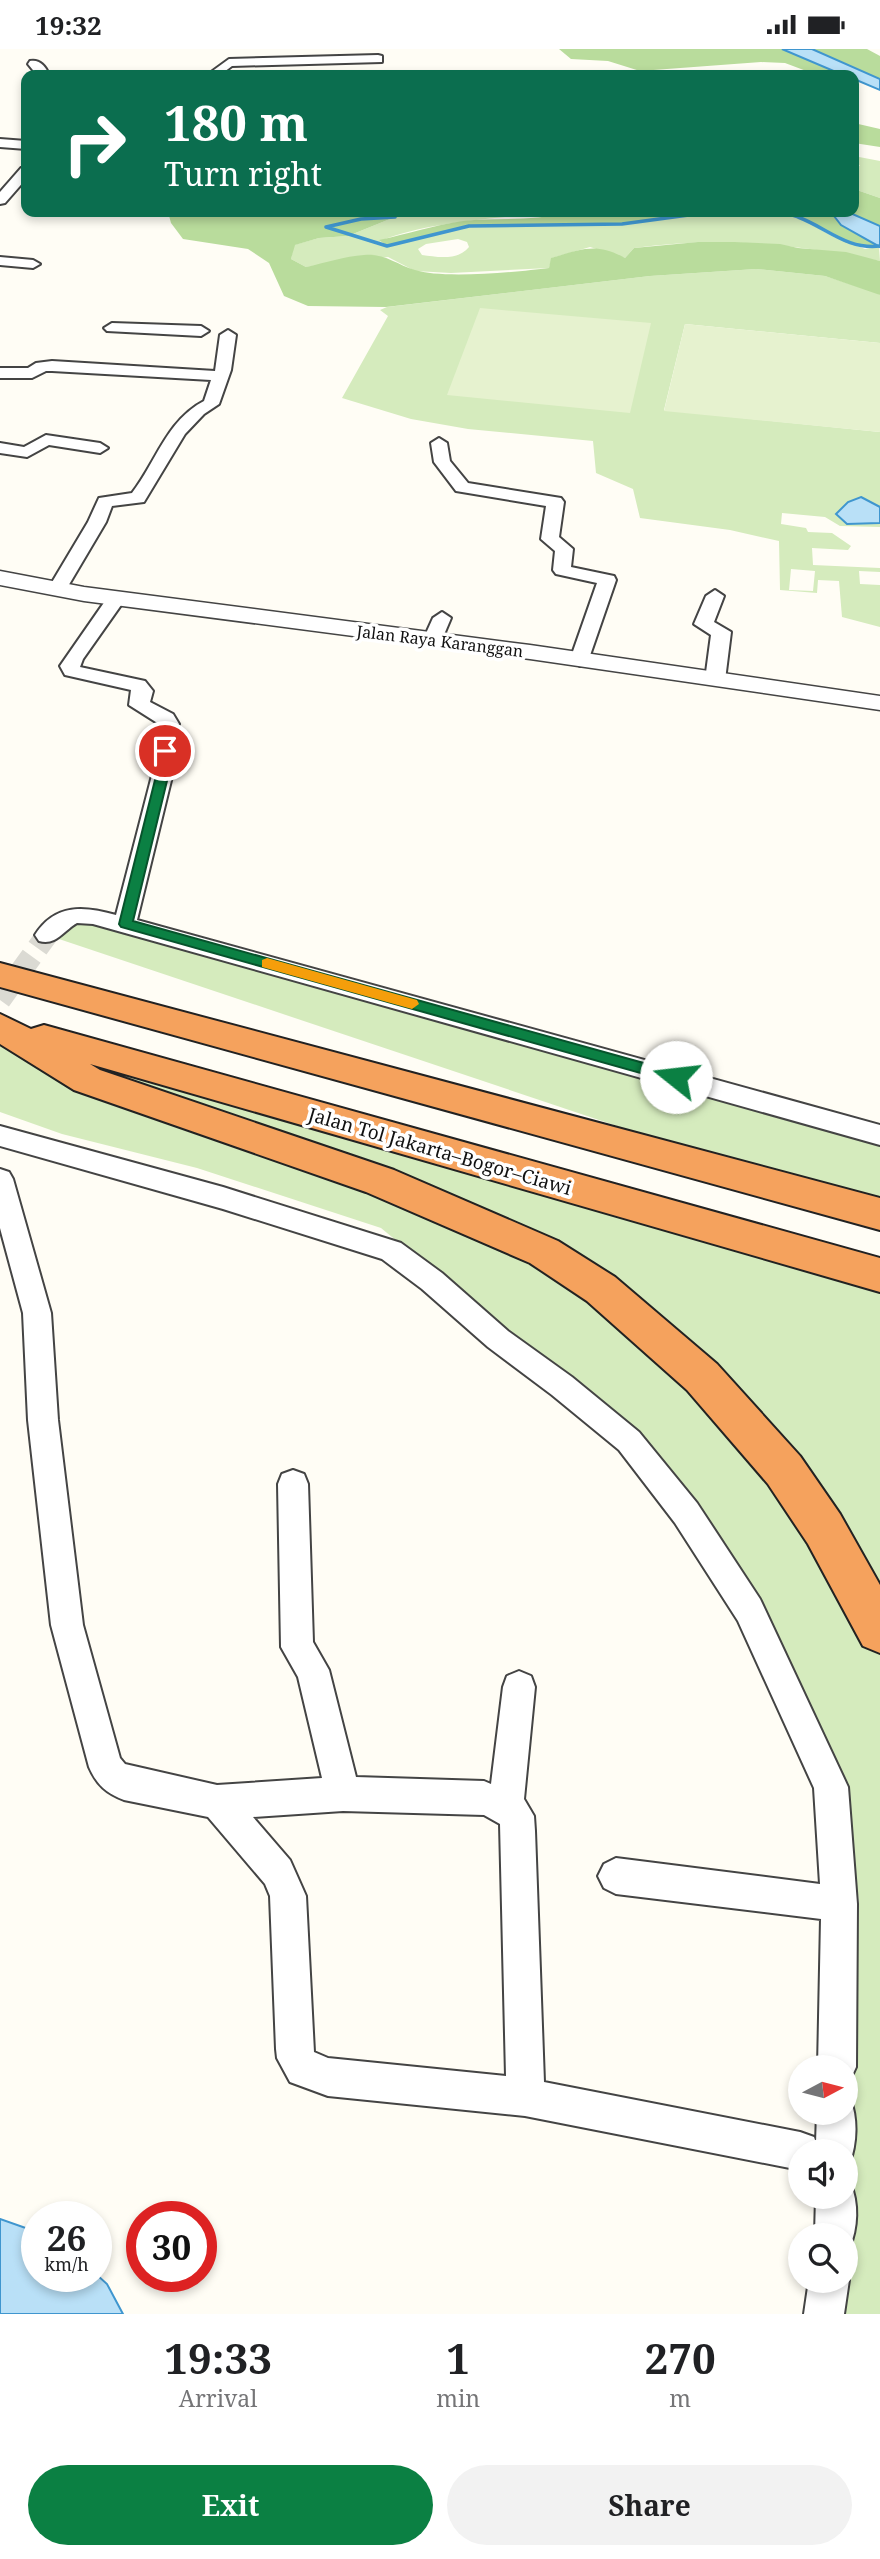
<!DOCTYPE html>
<meta charset="utf-8">
<style>
:root{--surface:#fff;--page:#f2f2f2;--text:#202124;--muted:#757577;--accent:#0b8043}
body{margin:0;font-family:"Noto Serif",serif;background:var(--page);color:var(--text);height:100vh;display:flex;flex-direction:column;font-size:26px;white-space:nowrap}
*{box-sizing:border-box;margin:0}
p{font-size:23px;color:var(--muted)}
.icon{flex:none;width:38px;height:38px;fill:none;stroke:currentColor;stroke-width:2;stroke-linecap:round;stroke-linejoin:round}
.map{position:relative;height:2265px;overflow:hidden}
.panel{display:flex;flex-direction:column;background:var(--surface);flex:1}
.panel>*{flex:none}
.hud{position:absolute;left:21px;top:21px;width:838px;height:147px;border-radius:14px;box-shadow:0 4px 10px #0003;background:#0b6e4f;color:#fff;overflow:hidden}
.needle{width:46px;rotate:83deg}
.tools{position:absolute;left:788px;top:2006px;display:grid;gap:14px}
.tools a{display:grid;place-items:center;width:70px;height:70px;border-radius:50%;background:var(--surface);box-shadow:0 4px 10px #0003;font-size:35px}
.speed{position:absolute;left:21px;top:2152px;display:flex;gap:14px;font-size:35px;font-weight:700;text-align:center}
.speed>*{display:grid;place-content:center;width:91px;height:91px;border-radius:50%;background:var(--surface);box-shadow:0 4px 10px #0003;line-height:1}
.speed small{font-size:18px;font-weight:400}
.speed .limit{border:10px solid #d22;background:#fff;color:#111}
.pin{position:absolute;display:grid;place-items:center;width:60px;height:60px;color:#fff;margin:-30px;border:4px solid #fff;border-radius:50%;box-shadow:0 2px 7px #0007}
.me{position:absolute;width:77px;margin:-38px;rotate:286deg;stroke-linejoin:round;filter:drop-shadow(0 0 5px #0008)}
.turn{display:flex;align-items:center;gap:24px;height:147px;padding:0 28px;font-size:32px}
.turn .icon{width:91px;height:91px;stroke-width:2.5}
.turn b{display:block;font-size:49px;line-height:60px}
.eta{display:flex;justify-content:space-evenly;align-items:center;height:119px;text-align:center}
.eta b{font-size:42px;font-weight:700;line-height:49px}
.cta{display:flex;gap:14px;margin-top:auto;padding:14px 28px}
.cta a{flex:1;height:80px;border-radius:42px;background:var(--accent);color:#fff;font-size:28px;font-weight:700;line-height:80px;text-align:center}
.cta a+a{background:var(--page);color:var(--text)}
.status{display:flex;justify-content:space-between;align-items:center;height:49px;padding:0 35px;background:var(--surface);direction:ltr}
.status svg{height:19px;fill:currentColor}
.map>svg:first-child{display:block}
.green{fill:#d5ebbd;fill-rule:evenodd}
.forest{fill:#b9dc9c}
.pitch{fill:#e6f2cf}
.water{fill:#b9e0f7;stroke:#3f96cf;stroke-width:2}
.lines{fill:none;stroke-linecap:round;stroke-linejoin:round}
.stream{stroke:#3f96cf;stroke-width:3.5}
.minor-tunnel{stroke:#dbdad3;stroke-width:22;stroke-dasharray:22 10;stroke-linecap:butt}
.minor-casing{stroke:#444;stroke-width:4}
.tertiary-casing{stroke:#444;stroke-width:3}
.motorway-casing{stroke:#222;stroke-width:4}
.minor{fill:#fff;fill-rule:evenodd}
.tertiary{fill:#fff;fill-rule:evenodd}
.motorway{fill:#f5a25d;fill-rule:evenodd}
.route{fill:#0b8043;stroke:#07532c;stroke-width:2}
.slow{fill:#f59e0b}
.labels{text-anchor:middle;dominant-baseline:central;stroke-width:7;stroke-linejoin:round;paint-order:stroke}
.far-street-label{font-size:16px;fill:#111;stroke:#fff}
.street-label{font-size:19px;fill:#111;stroke:#fff}
</style>
<div class="status"><b>19:32</b><svg viewBox="0 0 49 12"><path d="M0 12V9h3v3zM5 12V6h3v6zM10 12V3h3v9zM15 12V0h3v12zM26 1h20v11H26zM47 4h2v5h-2z"/></svg></div>
<div class="map">
<svg width="880" height="2265" viewBox="0 0 880 2265">
<rect width="100%" height="100%" fill="#fffdf5"/>
<!-- green -->
<g class="green">
<polygon points="854,107 880,112 880,149 854,140 854,117 860,117 857,113 859,111"/>
<path d="M425,163H565C544,171 526,166 505,168C464,172 418,177 380,192L387,197L469,177L622,175L711,163H779L798,168L834,188L865,200L879,197L880,212C797,195 719,187 634,199L625,209L590,198L552,209L549,219L451,224L415,222L388,208L306,218L291,210L294,196L319,189L348,187L390,170ZM458,190L467,193L469,198C458,212 437,208 422,206L418,200L426,195Z"/>
<path d="M756,220L825,227L875,243L880,246V294L685,275L664,361L880,383V458L861,448C850,453 850,464 847,475L880,474V478L840,477L825,468L782,464L781,475L806,479L808,483L832,484L851,497L848,501L812,499L813,516L880,519V523L859,522L860,535L880,536V578L842,568L839,532L818,531L817,544L780,541L779,492L730,481L640,469L633,440L596,424L593,392L468,380L411,370L342,349L388,267L380,261L387,258L650,227ZM791,520L815,522L813,542L789,541Z"/>
<polygon points="68,866 880,1086 880,1165 47,886"/>
<polygon points="0,977 880,1226 880,2265 841,2265 852,2105 859,1853 843,1734 799,1632 715,1485 658,1408 586,1337 476,1257 381,1179 197,1119 62,1085 0,1063"/>
</g>
<!-- forest -->
<g class="forest">
<polygon points="559,0 782,0 843,26 817,26 785,14 761,13 640,22 608,12 571,10"/>
<polygon points="812,0 867,0 880,7 880,30"/>
<polygon points="854,74 880,80 880,98 854,94"/>
<polygon points="854,140 880,149 880,177 848,163 854,163"/>
<path d="M168,163L366,165L425,163L390,170L348,187L319,189L295,196L291,210L306,218C325,214 345,207 364,206C385,204 397,216 415,221C442,230 518,223 549,219L551,209C582,200 596,193 625,209L634,199L698,193H735L780,195L798,199L846,203L880,212V246L825,227L756,220L650,227L386,258L308,257L284,247L269,214L248,200L183,190L171,174Z"/>
<path d="M565,163H711L622,175L469,177L387,197L379,191C407,185 435,176 463,172C495,168 537,173 565,163Z"/>
<path d="M744,163H823L834,167L841,176L879,197C848,204 825,179 798,168C781,161 762,163 744,163Z"/>
</g>
<!-- pitch -->
<g class="pitch">
<polygon points="480,259 651,274 630,364 447,346"/>
<polygon points="685,275 880,294 880,383 664,362"/>
</g>
<!-- water -->
<g class="water">
<polygon points="782,0 812,0 880,30 880,41 854,30 854,26 843,26"/>
<polygon points="823,163 848,163 880,177 880,198 841,176 834,167"/>
<polygon points="861,448 880,458 880,474 847,475 836,465 848,453"/>
<polygon points="0,2170 37,2183 37,2228 96,2228 96,2225 107,2235 123,2265 0,2265"/>
</g>
<g class="lines">
<!-- stream -->
<g class="stream">
<polyline points="394,163 395,168 361,170 326,178 387,197 469,177 622,175 711,163"/>
<path d="M743,163C761,163 781,161 798,168C827,179 847,201 880,197"/>
</g>
<!-- minor-tunnel -->
<polyline class="minor-tunnel" points="0,951 47,886"/>
<!-- minor casing -->
<g class="minor-casing">
<g id="minor">
<polygon points="378,6 382,7 382,13 232,17 220,26 207,26 229,10"/>
<path d="M30,12C40,10 46,18 49,26H37L28,15Z"/>
<polygon points="0,90 26,92 26,100 0,98"/>
<polygon points="26,118 26,130 5,154 0,155 0,143 21,119"/>
<polygon points="0,208 33,211 40,215 33,219 0,216"/>
<polygon points="112,274 201,277 209,282 201,287 107,282 104,279"/>
<path d="M228,281L236,286L231,321L219,355L204,365L185,385L144,453L112,457L106,473L64,544H50L48,540L88,473L99,449L132,444C156,413 167,371 204,352L211,331L52,322H46L32,329H0V319H28L36,314L52,312L215,322L220,286Z"/>
<polygon points="46,386 100,394 108,399 100,404 49,396 27,408 0,404 0,394 24,398"/>
<polygon points="439,389 447,394 450,412 468,434 561,449 564,453 559,488 573,500 571,518 614,527 616,531 587,615 580,617 570,611 597,534 556,525 553,521 555,502 541,490 546,457 456,442 434,413 431,394"/>
<polygon points="715,541 724,547 714,573 731,583 725,631 722,635 708,635 705,631 711,586 694,575 706,547"/>
<path d="M117,543L126,549L83,610L80,618L145,632L153,642L150,653L173,665L179,675L170,696L177,707L137,871L880,1076V1096L93,875L77,874C63,882 56,897 39,892L35,886C55,854 85,857 116,866L157,707L150,696L159,675L129,656L131,641L65,626L60,617L110,545Z"/>
<polygon points="442,563 451,569 440,595 426,595 423,591 433,569"/>
<polygon points="0,1077 223,1138 401,1194 442,1224 508,1282 572,1328 639,1383 697,1454 760,1550 848,1738 857,1855 856,2018 850,2031 845,2033 845,2018 818,2018 821,1870 616,1845 604,1839 598,1827 604,1815 616,1809 820,1835 814,1739 738,1572 675,1474 619,1401 552,1346 488,1298 422,1240 382,1210 223,1160 0,1097"/>
<path d="M0,1120L9,1123L13,1130L51,1264L58,1371L83,1576L120,1709L125,1715L217,1736L322,1729L298,1628L281,1598L278,1435L282,1425L293,1421L304,1425L308,1435L313,1593L329,1621L356,1728L484,1732L491,1735L503,1638L507,1627L519,1622L531,1627L535,1638L524,1750L534,1767L535,1782L544,2033L800,2083L814,2088L816,2094L817,2063H845V2048L850,2049C858,2070 857,2095 849,2116L845,2117V2102H800V2121L525,2067L328,2047L290,2033L277,2009L276,2000L270,1847L265,1835L208,1768L124,1751C106,1744 97,1736 89,1718L51,1576L28,1371L23,1264L0,1179ZM343,1762L484,1766L500,1775L506,2027L328,2009L314,2003L306,1847L290,1811L253,1768Z"/>
<path d="M845,2131L850,2133C859,2154 858,2179 849,2200L845,2202V2186H815L816,2147H845Z"/>
<polygon points="845,2221 849,2231 844,2265 804,2265 809,2231 845,2231"/>
</g>
</g>
<!-- tertiary casing -->
<g class="tertiary-casing">
<polygon id="tertiary" points="0,522 84,538 530,596 880,647 880,661 530,610 84,552 0,536"/>
</g>
<!-- motorway casing -->
<g class="motorway-casing">
<g id="motorway">
<polygon points="0,914 880,1149 880,1181 0,938"/>
<polygon points="0,965 31,980 44,976 880,1209 880,1243 90,1015 100,1021 394,1121 558,1192 615,1228 717,1315 800,1407 840,1465 880,1536 880,1604 863,1597 808,1495 768,1435 687,1341 587,1252 530,1214 366,1143 74,1041 0,995"/>
</g>
</g>
<!-- minor -->
<use href="#minor" class="minor"/>
<!-- tertiary -->
<use href="#tertiary" class="tertiary"/>
<!-- motorway -->
<use href="#motorway" class="motorway"/>
</g>
<!-- route -->
<polygon class="route" points="165,698 169,699 173,707 133,872 676,1023 683,1028 681,1032 676,1034 121,878 119,875 161,707 159,702"/>
<!-- slow -->
<polygon class="slow" points="267,909 417,951 419,955 412,960 262,918 262,911"/>
<g class="labels">
<!-- far-street labels -->
<g class="far-street-label">
<text transform="translate(440 592) rotate(7)">Jalan Raya Karanggan</text>
</g>
<!-- street labels -->
<g class="street-label">
<text transform="translate(440 1102) rotate(16)">Jalan Tol Jakarta–Bogor–Ciawi</text>
</g>
</g>
</svg>
<div class="tools">
<a><svg class="needle" viewBox="-14 -14 28 28"><path d="M0-13l5 13h-10z" fill="#e53935"/><path d="M0 13l5-13h-10z" fill="#757577"/></svg></a>
<a><svg class="icon" aria-label="sound" viewBox="0 0 24 24"><path d="M4 9h4l5-4v14l-5-4H4zM17 9q2 3 0 6"/></svg></a>
<a><svg class="icon" aria-label="search" viewBox="0 0 24 24"><circle cx="10" cy="10" r="6"/><path d="M15 15l6 6"/></svg></a>
</div>
<div class="speed"><div>26<small>km/h</small></div><div class="limit">30</div></div>
<div class="pin" style="left:165px;top:702px;background:#d93025"><svg class="icon" aria-label="arrive" viewBox="0 0 24 24"><path d="M6 21V4h12l-3 4 3 4H6"/></svg></div>
<svg class="me" style="left:676px;top:1028px" viewBox="-20 -20 40 40"><circle r="19" fill="#fff"/><path d="M0-13L10 11 0 6-10 11z" fill="#0b8043"/></svg>
<div class="hud">
<div class="turn"><svg class="icon" aria-label="right" viewBox="0 0 24 24"><path d="M7 20v-9h11M14 6l5 5-5 5"/></svg><div><b>180 m</b>Turn right</div></div>
</div>
</div>
<section class="panel">
<div class="eta">
<div><b>19:33</b><p>Arrival</p></div>
<div><b>1</b><p>min</p></div>
<div><b>270</b><p>m</p></div>
</div>
<div class="cta"><a>Exit</a><a>Share</a></div>
</section>
